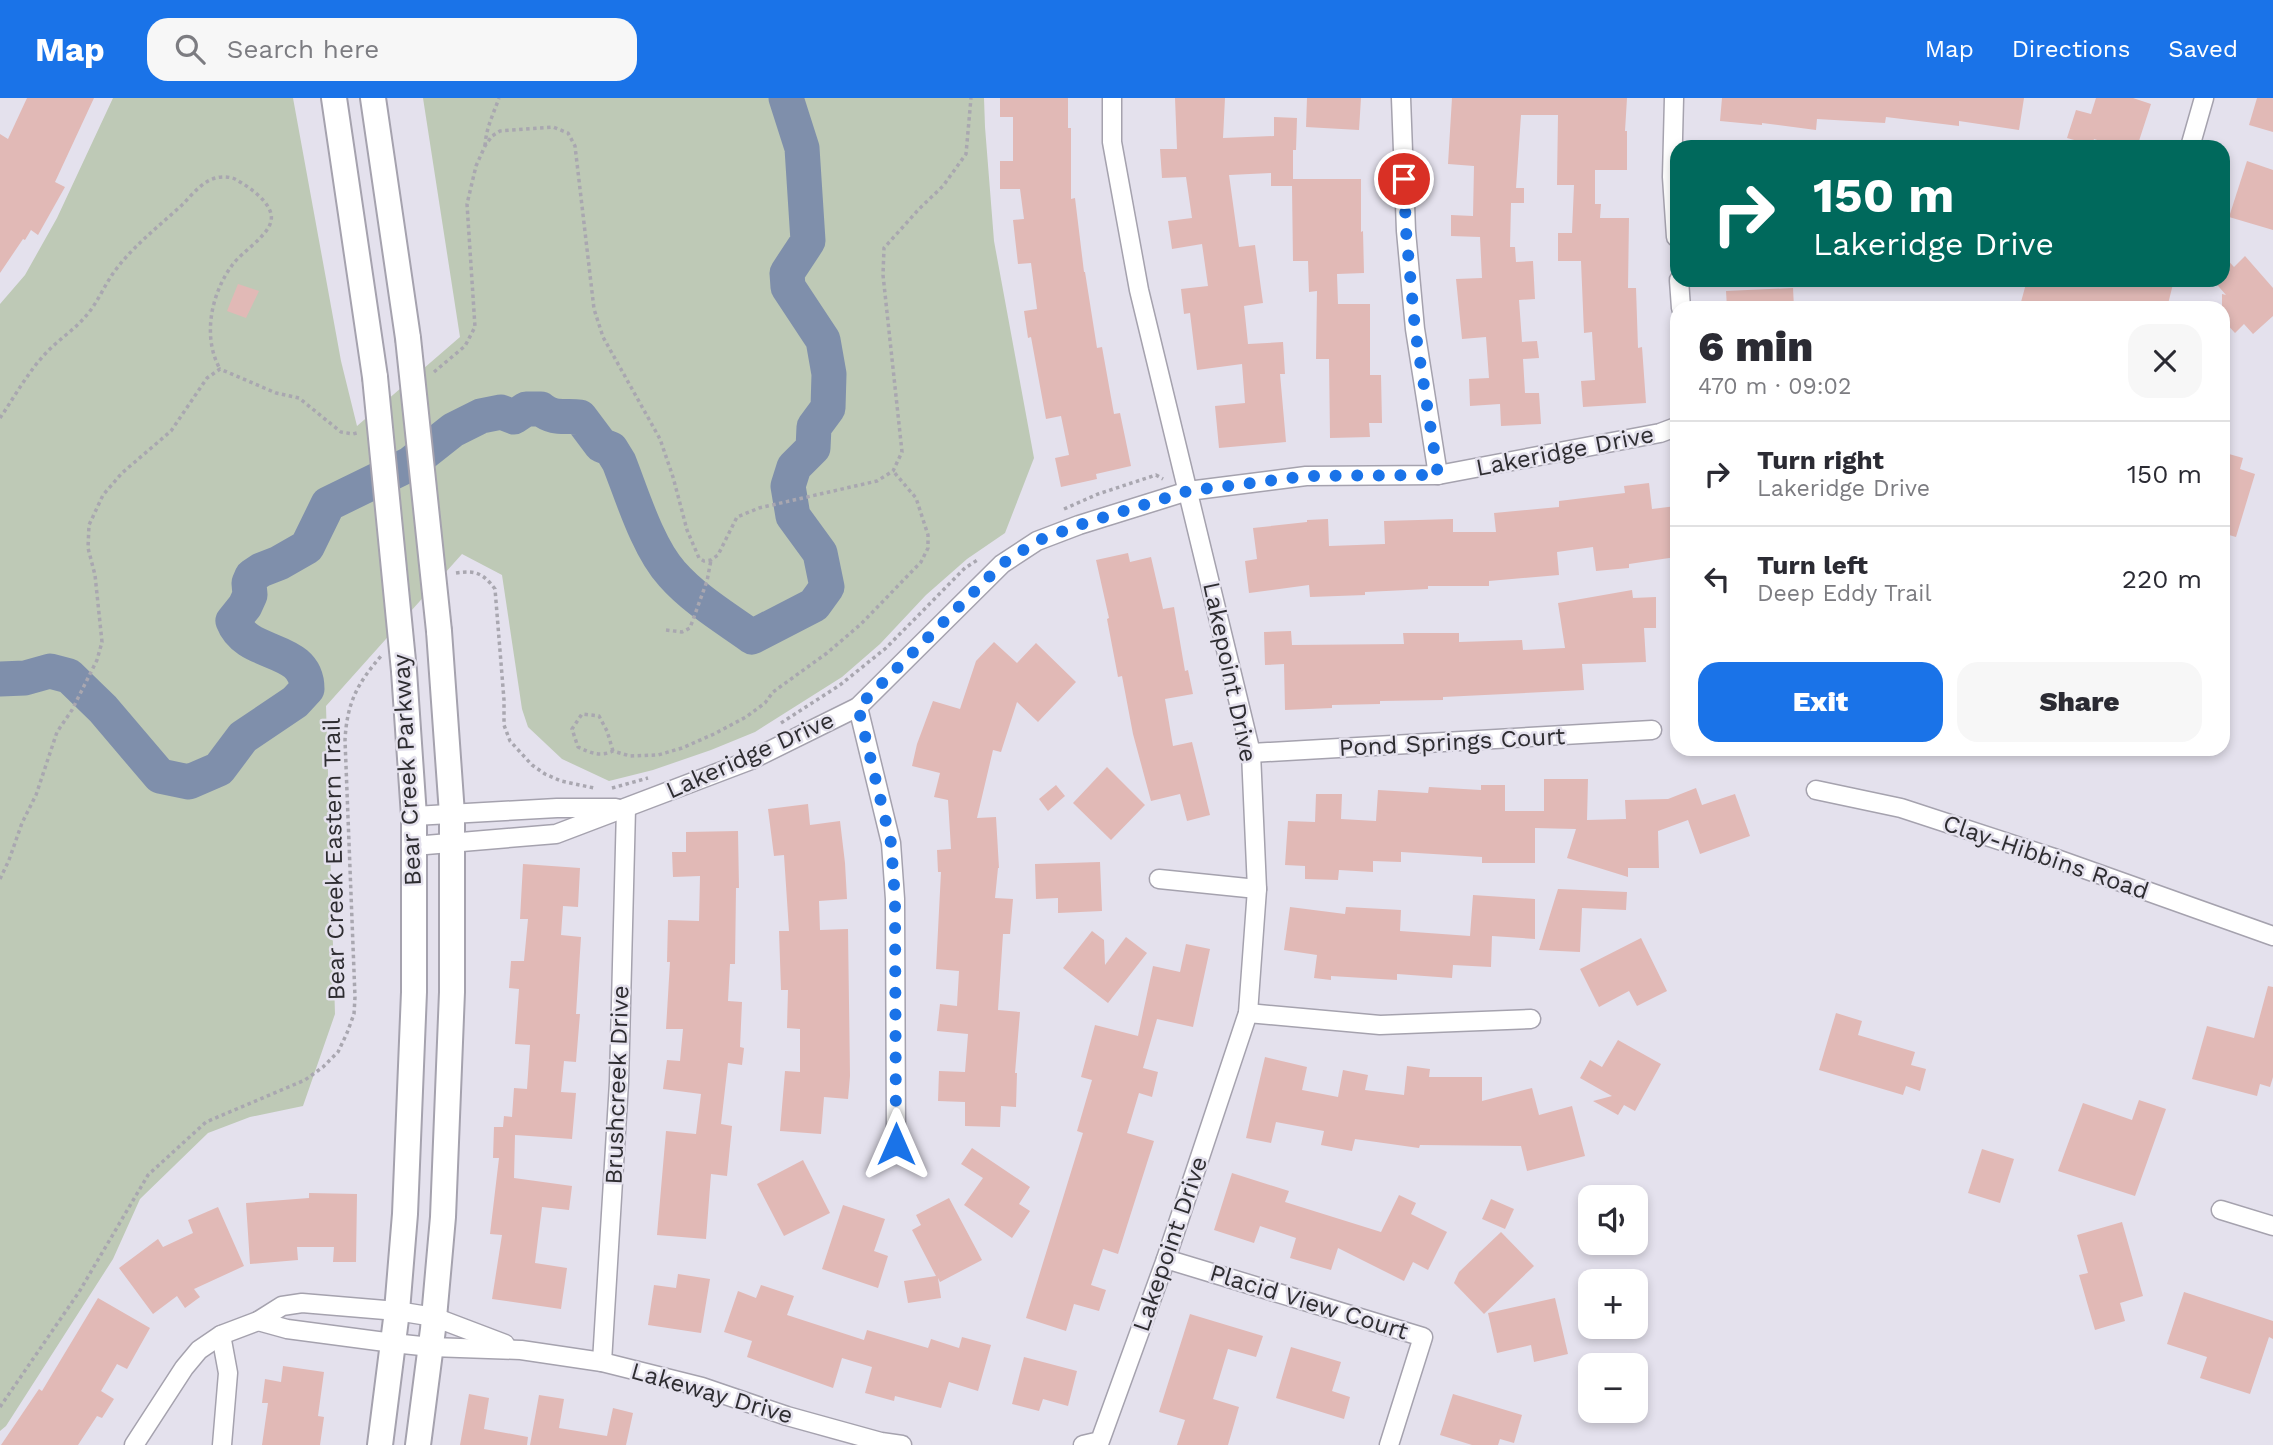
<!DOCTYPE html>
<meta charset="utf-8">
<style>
:root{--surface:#fff;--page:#f7f7f7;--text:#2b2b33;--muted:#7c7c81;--line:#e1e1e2;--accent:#1a73e8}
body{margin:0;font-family:"Work Sans",sans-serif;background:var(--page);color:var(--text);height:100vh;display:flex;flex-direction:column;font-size:26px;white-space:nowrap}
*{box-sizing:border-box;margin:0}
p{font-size:23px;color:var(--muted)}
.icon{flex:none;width:38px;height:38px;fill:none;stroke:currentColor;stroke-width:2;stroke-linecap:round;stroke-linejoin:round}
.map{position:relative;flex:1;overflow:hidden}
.sheet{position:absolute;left:1670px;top:203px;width:560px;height:455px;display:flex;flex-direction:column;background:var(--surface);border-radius:21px;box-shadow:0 4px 10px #0003}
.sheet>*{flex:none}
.banner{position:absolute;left:1670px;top:42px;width:560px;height:147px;border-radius:21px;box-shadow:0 4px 10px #0003;background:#00695c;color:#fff;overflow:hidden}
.controls{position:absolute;left:1578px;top:1087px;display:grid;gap:14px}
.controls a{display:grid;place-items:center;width:70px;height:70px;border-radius:14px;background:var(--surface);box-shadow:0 4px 10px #0003;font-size:35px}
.pin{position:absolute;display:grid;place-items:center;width:60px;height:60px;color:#fff;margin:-30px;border:4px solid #fff;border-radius:50%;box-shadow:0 2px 7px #0007}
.me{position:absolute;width:77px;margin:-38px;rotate:0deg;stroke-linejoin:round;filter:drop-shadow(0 0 5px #0008)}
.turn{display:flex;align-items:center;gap:24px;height:147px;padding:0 28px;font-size:32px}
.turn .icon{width:91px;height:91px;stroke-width:2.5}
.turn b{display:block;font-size:49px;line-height:60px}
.round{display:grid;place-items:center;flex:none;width:74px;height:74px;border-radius:21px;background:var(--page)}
.summary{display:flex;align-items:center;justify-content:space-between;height:119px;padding:0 28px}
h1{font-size:42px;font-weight:800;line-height:52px}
.primary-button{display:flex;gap:14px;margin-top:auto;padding:14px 28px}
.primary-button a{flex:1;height:80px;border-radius:21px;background:var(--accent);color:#fff;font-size:28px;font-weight:800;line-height:80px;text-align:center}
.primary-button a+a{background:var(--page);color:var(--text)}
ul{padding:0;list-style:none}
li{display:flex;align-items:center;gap:21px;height:105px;padding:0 28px;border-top:2px solid var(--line)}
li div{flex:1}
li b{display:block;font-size:26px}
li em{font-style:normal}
header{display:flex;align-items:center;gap:42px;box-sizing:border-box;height:98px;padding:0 35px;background:var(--accent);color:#fff}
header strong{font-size:33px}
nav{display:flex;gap:38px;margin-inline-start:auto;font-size:24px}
.search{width:490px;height:63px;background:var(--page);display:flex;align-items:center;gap:18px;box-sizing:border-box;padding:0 24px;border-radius:21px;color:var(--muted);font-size:26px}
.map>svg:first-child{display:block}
.green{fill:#bec9b6}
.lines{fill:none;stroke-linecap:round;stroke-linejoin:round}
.river{stroke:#7f8fab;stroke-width:35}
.building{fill:#e1b9b6}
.street-casing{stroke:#a5a2ae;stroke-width:21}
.secondary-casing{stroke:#a5a2ae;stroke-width:28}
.path{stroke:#a9a7b0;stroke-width:3.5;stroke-dasharray:3.5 3.5;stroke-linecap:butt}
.street{stroke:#fff;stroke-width:18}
.secondary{stroke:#fff;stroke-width:24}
.secondary-bridge-casing{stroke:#a5a2ae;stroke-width:28;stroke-linecap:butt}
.secondary-bridge{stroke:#fff;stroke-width:24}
.route{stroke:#1a73e8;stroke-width:12;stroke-dasharray:0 21.6}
.labels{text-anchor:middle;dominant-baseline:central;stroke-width:5;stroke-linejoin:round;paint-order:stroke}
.street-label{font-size:24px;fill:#2e2d31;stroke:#e4e1ed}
</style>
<header>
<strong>Map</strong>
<div class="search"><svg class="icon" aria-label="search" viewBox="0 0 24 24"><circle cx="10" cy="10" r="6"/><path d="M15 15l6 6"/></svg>Search here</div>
<nav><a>Map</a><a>Directions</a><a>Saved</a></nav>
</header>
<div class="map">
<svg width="2273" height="1347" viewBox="0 0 2273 1347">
<rect width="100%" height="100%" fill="#e4e1ed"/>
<!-- green -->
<polygon class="green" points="113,0 293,0 341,263 357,328 460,239 423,0 984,0 985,29 994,143 1034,360 1005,435 967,461 926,497 880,546 842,579 755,634 711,652 653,672 609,683 562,661 528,629 522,611 502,477 462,456 326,608 335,916 303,1008 250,1019 208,1035 140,1101 113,1161 6,1328 0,1333 0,206 25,177 57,120"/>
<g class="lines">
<!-- river -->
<path class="river" d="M0,581L25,580L50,573L69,578L103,611L160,678L189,684L219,671L243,639L295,604L307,591C307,547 247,560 233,523L245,508L250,497L249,485L252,478L261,472L279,465L307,449L328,406L410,366L453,332L481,318L501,314L514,319L526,311H541C554,322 565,317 580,319L601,347L611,351L619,364C632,397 648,450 672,476C694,501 724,519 752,539L814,507L827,489L820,455L793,418L788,388L794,369L813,350L814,329L828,310L829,276L823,242L788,189L787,175L808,143L802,50L786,0"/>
</g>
<!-- building -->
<g class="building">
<polygon points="27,0 94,0 55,84 65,89 38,137 31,132 25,142 23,141 0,175 0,36 8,41"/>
<polygon points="1000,0 1068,0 1068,30 1071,30 1071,101 1075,100 1084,174 1085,174 1097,250 1102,249 1114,316 1120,315 1131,368 1096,376 1097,381 1061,389 1055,360 1069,357 1061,318 1046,321 1031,239 1028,240 1024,213 1037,211 1031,165 1018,166 1013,122 1024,121 1020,91 1000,91 1000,63 1013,63 1013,19 1000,19"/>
<polygon points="1175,0 1225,0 1223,40 1274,38 1274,19 1297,20 1296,52 1293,52 1293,81 1361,81 1361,134 1363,133 1364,175 1337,176 1338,206 1370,206 1370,277 1381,277 1382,325 1369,325 1370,339 1330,340 1329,261 1316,261 1317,193 1309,194 1308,163 1293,163 1292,88 1271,88 1271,75 1229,77 1239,149 1255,147 1263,205 1244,208 1248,246 1283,244 1285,276 1280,276 1286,344 1219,350 1215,308 1245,305 1242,266 1197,272 1190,215 1184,216 1181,191 1208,188 1202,146 1172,151 1168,123 1192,120 1186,79 1162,80 1160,51 1177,51"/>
<polygon points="1307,0 1361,0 1359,32 1306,29"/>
<polygon points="1452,0 1627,0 1625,33 1627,33 1627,72 1595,72 1595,106 1601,106 1600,120 1629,120 1628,190 1636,190 1638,250 1642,249 1646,305 1583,309 1581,283 1595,282 1592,234 1584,235 1581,163 1558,163 1558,135 1572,135 1574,87 1557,87 1558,17 1521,17 1516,90 1524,90 1524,105 1511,105 1510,149 1515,149 1516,164 1533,163 1535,201 1519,202 1522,244 1537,243 1539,260 1523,261 1525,295 1539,295 1541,326 1501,328 1500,306 1470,308 1469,281 1489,280 1486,239 1462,241 1456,181 1482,180 1480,139 1451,138 1451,117 1473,118 1474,68 1448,66"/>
<polygon points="1722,0 2024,0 2019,32 1959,23 1959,28 1886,19 1885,25 1817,21 1816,32 1762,25 1762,27 1720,23"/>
<polygon points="2096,0 2133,0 2151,6 2137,49 2120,49 2094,41 2092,47 2067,40 2076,12 2091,16"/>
<polygon points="2257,0 2273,0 2273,34 2249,27"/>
<polygon points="2247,63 2273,72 2273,132 2229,119"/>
<polygon points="2222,156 2234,169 2245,158 2273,190 2273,218 2253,236 2244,226 2235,235 2222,221 2222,196 2226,197 2213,182 2222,182"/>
<polygon points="2027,182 2174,182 2167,210 2069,210 2049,205 2046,210 2021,204"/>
<polygon points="238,186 259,193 246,220 227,213"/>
<polygon points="1793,190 1794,210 1727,210 1726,193"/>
<polygon points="2222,354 2243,360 2240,371 2255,376 2236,439 2222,435"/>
<polygon points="1649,385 1652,411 1676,408 1676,459 1629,466 1629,470 1596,473 1593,449 1557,454 1559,477 1489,483 1489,488 1428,488 1428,491 1365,494 1365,497 1310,499 1309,487 1249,495 1245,463 1257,461 1253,430 1307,424 1307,422 1328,421 1329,448 1385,446 1384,423 1453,421 1453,434 1496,434 1494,415 1559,409 1559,403 1625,395 1624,388"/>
<polygon points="1128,455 1130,464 1151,459 1163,511 1174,509 1185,573 1188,572 1193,596 1165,601 1173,648 1192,644 1210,717 1187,723 1180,696 1151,703 1133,636 1122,578 1118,579 1107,521 1109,520 1096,462"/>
<polygon points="1632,492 1633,500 1656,499 1656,530 1644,530 1646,564 1582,566 1584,592 1443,599 1443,602 1380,603 1380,606 1332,607 1332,610 1285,612 1284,566 1265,567 1264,534 1291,533 1292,547 1404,546 1403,535 1459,535 1459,544 1522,542 1523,552 1565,550 1558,505"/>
<polygon points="994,544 1017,565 1036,545 1076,584 1038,624 1017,604 1001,654 993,652 977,720 996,719 999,770 998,770 995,800 1013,801 1010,836 1003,836 998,912 1020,914 1015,975 1017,975 1016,1009 1001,1008 1000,1029 965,1028 965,1004 938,1003 939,973 965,974 968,936 937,933 940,906 957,908 959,873 936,871 941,774 938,774 937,752 951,751 948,702 934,699 940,675 912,668 917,646 933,603 960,611 976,563"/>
<polygon points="1107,669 1145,707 1111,742 1073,705"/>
<polygon points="1544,681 1588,681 1587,722 1626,721 1625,702 1668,701 1696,690 1702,707 1735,696 1750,738 1700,756 1688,722 1658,733 1659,770 1628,770 1628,779 1567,760 1576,731 1535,730 1535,765 1482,765 1482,759 1401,754 1401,764 1373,763 1373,774 1339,772 1338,782 1305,781 1305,768 1285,767 1288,723 1315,724 1316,696 1342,696 1341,721 1376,723 1378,692 1428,695 1429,689 1481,692 1481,687 1505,687 1505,713 1544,713"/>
<polygon points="1056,687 1065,698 1048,713 1039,701"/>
<polygon points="808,706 810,727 840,723 845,765 847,801 819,803 820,832 848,831 850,978 848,1001 824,999 821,1036 780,1033 785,973 800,974 800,931 787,930 788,892 781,892 779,833 789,833 784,757 774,758 768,711"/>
<polygon points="738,733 739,790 736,790 735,866 730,866 728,903 742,904 740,949 744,950 742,967 728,965 721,1026 732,1028 727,1078 711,1076 706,1141 657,1137 666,1033 696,1036 701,996 663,991 667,962 680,963 683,931 666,931 670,864 667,864 668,822 699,823 700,778 673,779 672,754 686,754 686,734"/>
<polygon points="1100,764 1102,813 1058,815 1058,800 1036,801 1035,766"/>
<polygon points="523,766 580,770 578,809 563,808 561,837 581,839 576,916 580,916 576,964 564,963 561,994 576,995 572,1041 515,1037 514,1080 572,1088 569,1112 542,1109 535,1165 567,1170 561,1211 492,1201 502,1137 490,1136 499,1060 493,1060 494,1029 503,1029 504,1018 512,1019 514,990 527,991 530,947 515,946 519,891 509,890 511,863 524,863 528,821 520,821"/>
<polygon points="1558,791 1627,794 1626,812 1582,810 1580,854 1539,852"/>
<polygon points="1473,797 1535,801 1535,841 1492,838 1491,869 1453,867 1452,880 1397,876 1397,882 1331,878 1331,882 1314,880 1317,857 1284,852 1290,809 1345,816 1346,809 1401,812 1400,833 1470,838"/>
<polygon points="1092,833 1104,842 1105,867 1126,839 1147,855 1108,905 1063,870"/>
<polygon points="1641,840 1667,893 1637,908 1629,893 1599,909 1580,871"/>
<polygon points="1186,846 1210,851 1193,929 1157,921 1143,970 1158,974 1152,999 1139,995 1127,1035 1154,1043 1118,1156 1103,1151 1091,1187 1106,1192 1099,1213 1074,1206 1066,1233 1026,1220 1083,1035 1077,1033 1092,982 1081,979 1095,927 1138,938 1153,868 1180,874"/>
<polygon points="2268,888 2273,889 2273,979 2270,989 2260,986 2257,998 2192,981 2207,928 2254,940"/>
<polygon points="1836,915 1862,923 1858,937 1915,954 1911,967 1926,971 1920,993 1906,988 1903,997 1819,972"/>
<polygon points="1618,942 1661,966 1635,1013 1624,1007 1618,1017 1593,1003 1612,998 1580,980 1590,962 1602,969"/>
<polygon points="1265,959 1307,969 1302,992 1338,999 1343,972 1368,977 1365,992 1404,997 1407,968 1430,971 1429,979 1482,979 1482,1003 1532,990 1539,1017 1572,1008 1585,1058 1527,1073 1521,1048 1420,1047 1419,1050 1355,1041 1352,1053 1321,1047 1324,1033 1276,1024 1271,1045 1246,1040"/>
<polygon points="2139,1002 2166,1011 2135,1098 2058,1073 2083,1005 2132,1022"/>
<polygon points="972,1050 1030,1089 1019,1106 1030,1113 1012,1140 964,1107 983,1080 961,1066"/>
<polygon points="1982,1051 2014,1061 2000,1105 1968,1095"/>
<polygon points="803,1062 830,1115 784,1138 757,1086"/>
<polygon points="1232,1075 1289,1093 1285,1104 1381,1134 1399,1097 1416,1105 1411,1116 1447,1134 1428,1172 1413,1164 1404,1183 1338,1150 1331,1172 1290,1160 1296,1140 1260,1128 1254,1145 1214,1132"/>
<polygon points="309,1095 357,1096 356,1164 333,1164 334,1149 297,1149 298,1162 250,1166 246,1105 309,1100"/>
<polygon points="949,1100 982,1162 940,1184 938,1180 941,1200 908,1205 904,1183 936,1178 912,1132 921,1127 916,1117"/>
<polygon points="1491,1101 1514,1111 1505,1131 1482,1121"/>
<polygon points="843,1107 885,1121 874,1153 888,1158 878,1190 822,1171"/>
<polygon points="218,1109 244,1168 194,1191 200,1199 185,1210 177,1198 153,1216 119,1170 158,1141 163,1149 193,1135 188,1122"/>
<polygon points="2122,1124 2143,1198 2120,1205 2125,1223 2095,1232 2079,1177 2088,1175 2077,1137"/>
<polygon points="1501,1134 1534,1168 1484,1216 1454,1185 1459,1174"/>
<polygon points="678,1176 710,1181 701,1235 648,1227 654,1187 676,1190"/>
<polygon points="761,1187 794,1198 787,1217 864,1242 867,1232 928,1250 931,1241 959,1250 962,1239 991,1247 978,1293 949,1284 941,1310 895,1298 894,1303 865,1295 872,1269 842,1260 833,1290 747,1259 752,1243 724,1234 738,1193 756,1200"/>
<polygon points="2184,1194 2273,1223 2273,1241 2269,1239 2250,1296 2200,1280 2207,1259 2167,1246"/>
<polygon points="98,1200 150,1230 127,1271 117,1266 101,1293 114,1301 102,1320 97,1318 78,1347 1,1347 39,1291 42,1293"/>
<polygon points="1555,1200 1568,1256 1534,1264 1531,1247 1497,1255 1488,1215"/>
<polygon points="1190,1216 1263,1238 1256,1259 1228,1251 1213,1301 1239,1309 1228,1347 1177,1347 1185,1322 1159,1314"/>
<polygon points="1291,1249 1341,1264 1332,1293 1350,1299 1344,1321 1276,1300"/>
<polygon points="1024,1259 1077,1273 1068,1308 1043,1301 1039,1313 1012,1306"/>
<polygon points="283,1268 324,1274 318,1318 324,1319 320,1347 262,1347 268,1305 262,1305 265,1281 281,1284"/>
<polygon points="469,1296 489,1300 484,1331 528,1339 527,1347 460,1347"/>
<polygon points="1453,1296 1522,1317 1514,1345 1500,1341 1498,1347 1472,1347 1440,1337"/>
<polygon points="539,1297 564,1301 559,1330 607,1338 613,1310 633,1315 626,1347 530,1347"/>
</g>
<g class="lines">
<!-- street casing -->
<g class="street-casing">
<g id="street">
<polyline points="1401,0 1406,133 1415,231 1438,377"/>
<polyline points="1674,0 1672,79 1676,139"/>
<polyline points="2190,49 2204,0"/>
<polyline points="1679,182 1681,210"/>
<polyline points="858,609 891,745 895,801 896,1046"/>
<polyline points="1251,655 1652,632"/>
<polyline points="1816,692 1901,710 2051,759 2273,838"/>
<polyline points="414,718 557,710 616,710"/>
<polyline points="414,748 556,736 751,662 858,609 1002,466 1037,443 1079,427 1188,393 1306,378 1438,377 1660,335 1676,329"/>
<polyline points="1159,781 1257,791"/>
<polyline points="1248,915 1380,927 1531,921"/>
<polyline points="2221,1112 2273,1128"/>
<polyline points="1166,1161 1423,1239 1389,1347"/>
<polyline points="258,1223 287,1231 393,1245 431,1249 521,1252 602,1264 702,1289 787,1318 881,1344 902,1347"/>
<polyline points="221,1237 228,1275 222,1347"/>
<polyline points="602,1264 619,984 626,710"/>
<polyline points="134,1347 184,1270 199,1252 221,1237 258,1223 282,1208 302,1205 397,1213 434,1219 505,1246"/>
<polyline points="1083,1347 1100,1343 1166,1161 1248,915 1257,791 1251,655 1139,192 1112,44 1112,0"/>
</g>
</g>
<!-- secondary casing -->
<g class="secondary-casing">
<g id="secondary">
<polyline points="334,0 375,279"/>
<polyline points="373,0 408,240"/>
<polyline points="380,1347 397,1213 405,1116 414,894 414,718 404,573"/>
<polyline points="418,1347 433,1231 443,1119 452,894 452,716 439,533"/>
</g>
</g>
<!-- path -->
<g class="path">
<path d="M485,48C486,30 493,17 499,0"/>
<polyline points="434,274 465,248 475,229 467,106 476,68 485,48 492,38 500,33 553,29 568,35 575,48 594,211 603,239 660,341 673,379 687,432 699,460 704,463 711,462 718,457 737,419 759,410 877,383 893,373 902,354 883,177 884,150 919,111 943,88 966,56 971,0"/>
<path d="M0,320C15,298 28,274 46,255C58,242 74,232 85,219C97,206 104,188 114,174C133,148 158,129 182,107C189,100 196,91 205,85C213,79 225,77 235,81C248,88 275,106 271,123C268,138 242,154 233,166C211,195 202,239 220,271"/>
<polyline points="1064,411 1098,396 1156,377 1163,381"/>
<path d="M456,475C475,472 483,475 495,491L504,602V627L510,643L532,667L545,676L561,683L594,690"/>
<polyline points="666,532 682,534 690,530 707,483 711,462"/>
<polyline points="781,625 840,587 886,550 965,470 979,461"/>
<path d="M613,653L607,633L599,618L582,616L572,631L578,649C591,655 600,659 613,653L630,658L658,657L682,650L714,636L746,619L765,605L773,594L827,555L861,526L921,464L928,450V437L916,400L893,373"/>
<polyline points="612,690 648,680"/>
<polyline points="0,781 9,762 22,725 36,697 57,634 72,612 97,562 102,544 95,477 88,450 89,427 103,397 122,375 171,333 207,280 220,271 276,295 299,300 341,334 353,336 360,334"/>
<path d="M0,1309L79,1194L148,1077L206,1024L305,982L323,969L338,954L347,935L354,916L355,899L345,642C347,605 357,586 381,558"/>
</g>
<!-- street -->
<use href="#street" class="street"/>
<!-- secondary -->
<use href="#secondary" class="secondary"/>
<!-- secondary-bridge casing -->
<g class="secondary-bridge-casing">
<g id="secondary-bridge">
<polyline points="408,240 439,533"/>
<polyline points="375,279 404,573"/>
</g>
</g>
<!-- secondary-bridge -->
<use href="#secondary-bridge" class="secondary-bridge"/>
</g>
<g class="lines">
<!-- route -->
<polyline class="route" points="896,1046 895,801 891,745 858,609 1002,466 1037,443 1079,427 1188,393 1306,378 1438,377 1415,231 1406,133 1404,81"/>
</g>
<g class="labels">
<!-- street labels -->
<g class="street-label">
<text transform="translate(1565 353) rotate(-11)">Lakeridge Drive</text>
<text transform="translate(1230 574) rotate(78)">Lakepoint Drive</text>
<text transform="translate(1452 644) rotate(-3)">Pond Springs Court</text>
<text transform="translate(750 657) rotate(-24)">Lakeridge Drive</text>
<text transform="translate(407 672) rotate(-93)">Bear Creek Parkway</text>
<text transform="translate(2046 759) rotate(19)">Clay-Hibbins Road</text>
<text transform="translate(334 761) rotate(-91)">Bear Creek Eastern Trail</text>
<text transform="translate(617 987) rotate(-88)">Brushcreek Drive</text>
<text transform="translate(1170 1146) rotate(-71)">Lakepoint Drive</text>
<text transform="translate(1309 1204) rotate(17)">Placid View Court</text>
<text transform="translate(712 1295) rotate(16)">Lakeway Drive</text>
</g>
</g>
</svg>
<div class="controls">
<a><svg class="icon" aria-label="sound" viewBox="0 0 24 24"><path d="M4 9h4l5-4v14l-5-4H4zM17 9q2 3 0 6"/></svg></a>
<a>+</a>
<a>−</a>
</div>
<div class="pin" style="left:1404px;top:81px;background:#d93025"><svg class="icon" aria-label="arrive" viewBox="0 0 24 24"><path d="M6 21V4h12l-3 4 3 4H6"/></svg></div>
<svg class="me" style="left:896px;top:1046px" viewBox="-20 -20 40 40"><path d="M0-17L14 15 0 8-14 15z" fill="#1a73e8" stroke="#fff" stroke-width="4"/></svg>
<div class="banner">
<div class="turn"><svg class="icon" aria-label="right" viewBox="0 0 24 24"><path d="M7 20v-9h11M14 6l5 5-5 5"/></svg><div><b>150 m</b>Lakeridge Drive</div></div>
</div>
<section class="sheet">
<div class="summary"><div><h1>6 min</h1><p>470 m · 09:02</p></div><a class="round"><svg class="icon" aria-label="close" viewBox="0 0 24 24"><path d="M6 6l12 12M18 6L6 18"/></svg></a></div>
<ul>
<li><svg class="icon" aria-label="right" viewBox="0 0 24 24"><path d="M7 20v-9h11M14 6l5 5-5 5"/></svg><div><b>Turn right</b><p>Lakeridge Drive</p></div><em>150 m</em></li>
<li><svg class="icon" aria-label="left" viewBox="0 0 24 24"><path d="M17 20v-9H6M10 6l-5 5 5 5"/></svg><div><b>Turn left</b><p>Deep Eddy Trail</p></div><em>220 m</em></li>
</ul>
<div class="primary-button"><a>Exit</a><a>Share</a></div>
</section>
</div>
